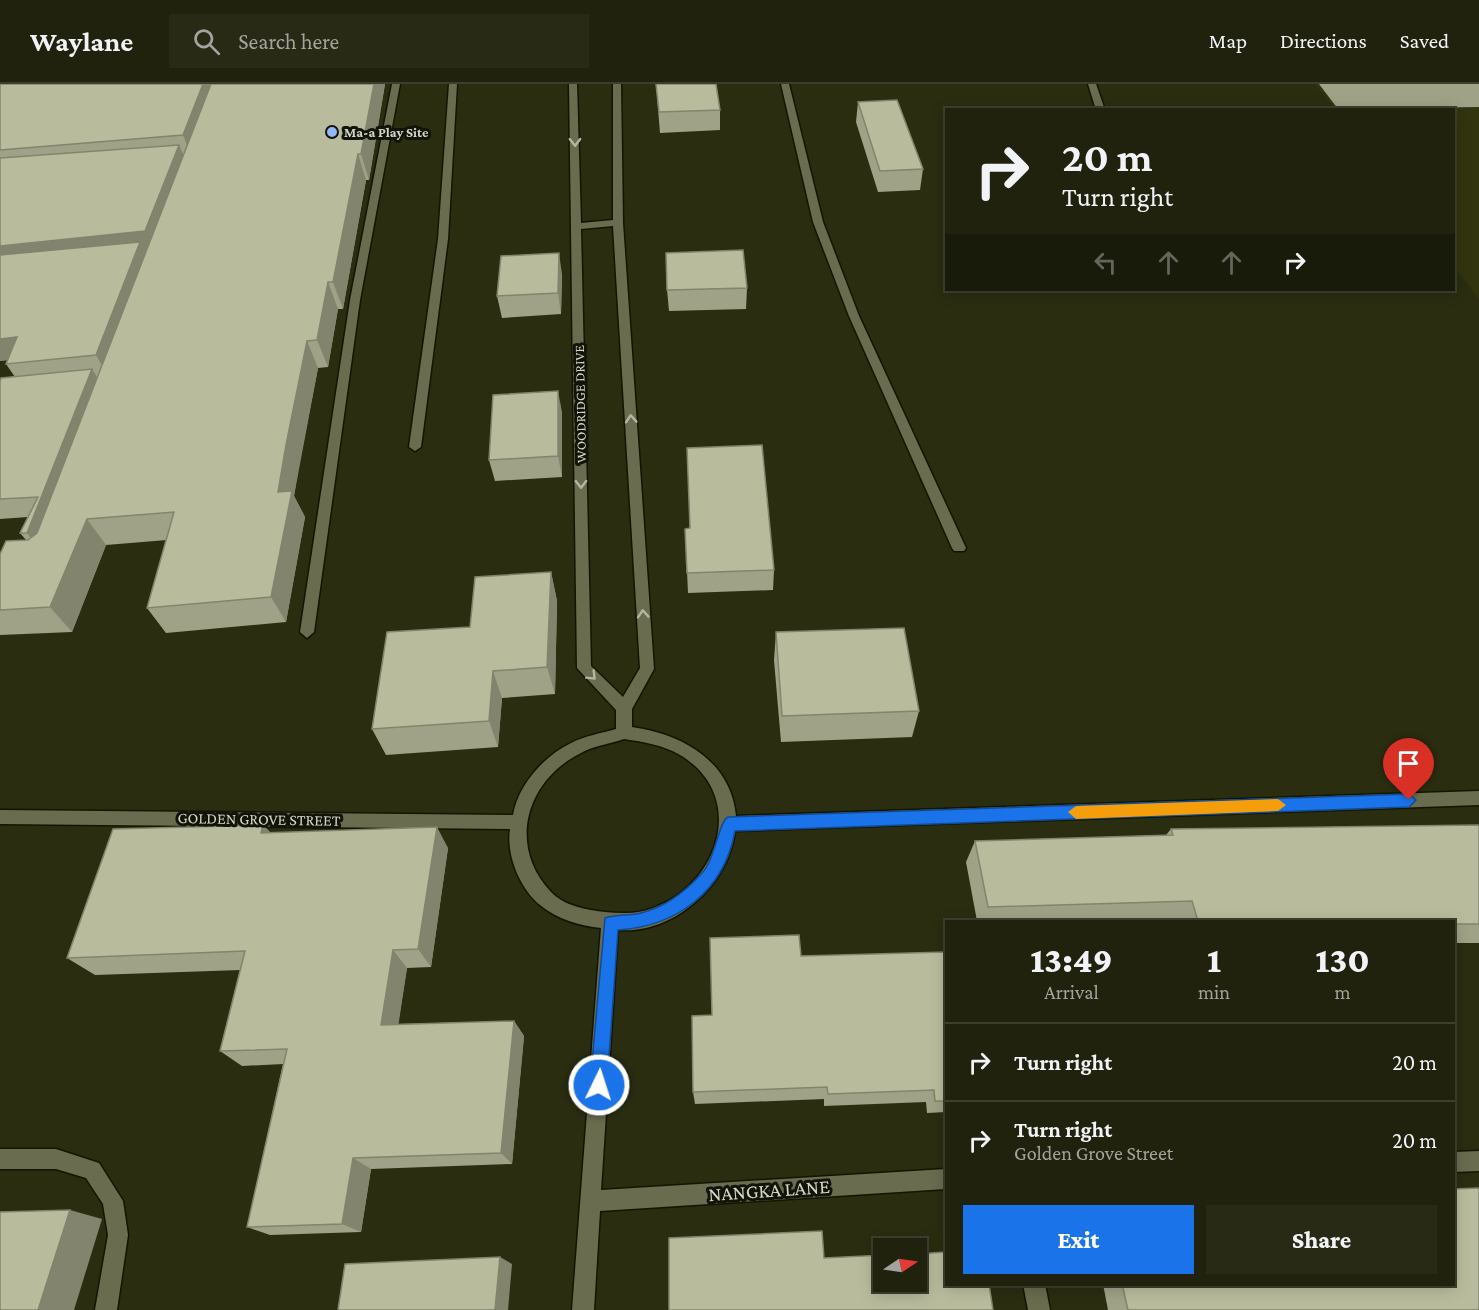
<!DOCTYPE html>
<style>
:root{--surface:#20220d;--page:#282a16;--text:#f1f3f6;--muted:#a2a49d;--line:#3d3f2e;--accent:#1a73e8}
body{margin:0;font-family:"Crimson Pro",serif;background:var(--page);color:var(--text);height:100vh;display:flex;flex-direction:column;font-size:22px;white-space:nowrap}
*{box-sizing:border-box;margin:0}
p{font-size:20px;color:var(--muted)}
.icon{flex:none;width:33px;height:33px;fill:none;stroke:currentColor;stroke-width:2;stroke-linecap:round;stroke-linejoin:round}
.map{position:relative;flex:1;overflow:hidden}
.sheet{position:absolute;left:945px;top:836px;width:510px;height:366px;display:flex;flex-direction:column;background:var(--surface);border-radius:0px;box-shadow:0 3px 15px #0003,0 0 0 2px var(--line)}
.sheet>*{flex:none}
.banner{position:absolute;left:945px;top:24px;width:510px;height:183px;border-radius:0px;box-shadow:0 3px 15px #0003,0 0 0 2px var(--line);background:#20220d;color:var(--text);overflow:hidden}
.needle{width:39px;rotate:77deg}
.tools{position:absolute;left:873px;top:1154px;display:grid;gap:12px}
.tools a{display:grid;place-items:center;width:54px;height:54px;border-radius:0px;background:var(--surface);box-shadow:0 3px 15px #0003,0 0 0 2px var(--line);font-size:30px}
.pin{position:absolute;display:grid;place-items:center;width:51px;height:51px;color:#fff;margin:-62px -26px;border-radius:50% 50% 50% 0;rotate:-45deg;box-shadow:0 0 6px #0007}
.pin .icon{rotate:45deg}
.me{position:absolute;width:66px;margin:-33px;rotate:4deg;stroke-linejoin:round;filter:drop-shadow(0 0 4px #0008)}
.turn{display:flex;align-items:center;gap:21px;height:126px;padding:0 18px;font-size:27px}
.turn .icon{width:78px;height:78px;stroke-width:2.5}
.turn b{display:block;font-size:42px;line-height:51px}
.lanes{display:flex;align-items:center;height:57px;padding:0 18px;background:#0003;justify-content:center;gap:30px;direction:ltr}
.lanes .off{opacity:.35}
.eta{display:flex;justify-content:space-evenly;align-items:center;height:102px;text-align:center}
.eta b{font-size:36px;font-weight:800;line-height:42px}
.cta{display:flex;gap:12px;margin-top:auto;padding:12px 18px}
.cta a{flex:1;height:69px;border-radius:0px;background:var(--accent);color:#fff;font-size:24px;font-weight:800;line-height:69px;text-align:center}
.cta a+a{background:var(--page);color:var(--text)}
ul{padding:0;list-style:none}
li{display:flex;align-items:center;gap:18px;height:78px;padding:0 18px;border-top:2px solid var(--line)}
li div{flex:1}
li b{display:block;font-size:22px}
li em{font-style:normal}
header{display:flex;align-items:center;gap:36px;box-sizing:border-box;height:84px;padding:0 30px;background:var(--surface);border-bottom:2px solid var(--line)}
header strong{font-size:28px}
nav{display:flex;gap:33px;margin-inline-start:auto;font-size:21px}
.search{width:420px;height:54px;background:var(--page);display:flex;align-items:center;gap:15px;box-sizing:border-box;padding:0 21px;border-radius:0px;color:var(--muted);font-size:22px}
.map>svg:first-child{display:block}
.built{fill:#323410}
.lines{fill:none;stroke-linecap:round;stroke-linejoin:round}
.service-casing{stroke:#141500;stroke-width:3}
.minor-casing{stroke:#141500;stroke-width:3}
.service{fill:#696c4e;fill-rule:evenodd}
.minor{fill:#696c4e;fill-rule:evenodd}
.wall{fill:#9fa286}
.shaded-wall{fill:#82846d}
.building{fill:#b9bc9c;stroke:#82846d;stroke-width:1.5}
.oneway{stroke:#b3b6a1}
.route{fill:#1a73e8;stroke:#114b97;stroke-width:1.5}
.slow{fill:#f59e0b}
.poi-dot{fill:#91b8fd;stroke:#131409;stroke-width:2}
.labels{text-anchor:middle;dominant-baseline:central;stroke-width:6;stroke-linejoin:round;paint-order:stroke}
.far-poi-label{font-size:14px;font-weight:bold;fill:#d3d5c5;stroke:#131409;text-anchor:start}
.far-street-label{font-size:14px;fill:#d3d5c5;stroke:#131409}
.street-label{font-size:16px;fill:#d3d5c5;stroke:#131409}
.near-street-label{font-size:20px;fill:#d3d5c5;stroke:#131409}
</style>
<header>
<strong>Waylane</strong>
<div class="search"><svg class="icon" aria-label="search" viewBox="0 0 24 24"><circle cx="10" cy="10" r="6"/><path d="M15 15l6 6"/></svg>Search here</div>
<nav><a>Map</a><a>Directions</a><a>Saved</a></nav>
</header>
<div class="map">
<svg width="1479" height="1226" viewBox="0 0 1479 1226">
<rect width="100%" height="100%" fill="#2b2d11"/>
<!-- built -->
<polygon class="built" points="1315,0 1479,0 1479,215 1454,182 1454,26 1335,25"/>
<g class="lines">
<!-- service casing -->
<g class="service-casing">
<g id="service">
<polygon points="392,0 400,0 360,216 314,548 307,554 300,548 350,216"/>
<polygon points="449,0 457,0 448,155 421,363 415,367 409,363 438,155"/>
<polygon points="781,0 789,0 823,138 859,232 966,464 964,467 954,467 952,464 849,232 813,138"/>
<polygon points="1088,0 1096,0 1105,26 1096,26"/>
</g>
</g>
<!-- minor casing -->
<g class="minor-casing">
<g id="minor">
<path d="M569,0H577L581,139L613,136V0H621L623,139L654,585L632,625V643C682,650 731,677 736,732L1479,707V721L735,747C729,801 673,851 618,846L601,1106L946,1085V1105L600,1127L594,1226H572L601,844C580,842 557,835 540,821C520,805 506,771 510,745L0,740V726L513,731C518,701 544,672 571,659C584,652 602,649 616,645V626L577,584ZM613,142L640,584L623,613L591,582L581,145ZM624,655C644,658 663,661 680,671C746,710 721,796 658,822C641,830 624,830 605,828C587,826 564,822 551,808C507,762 526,696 581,669C593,662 610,660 624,655Z"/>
<polygon points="0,1065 56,1065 99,1079 123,1117 128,1151 117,1226 95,1226 108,1151 103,1120 86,1094 56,1085 0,1085"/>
<polygon points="1479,1067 1479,1087 1454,1088 1454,1068"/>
<polygon points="1023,1200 1045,1200 1050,1226 1028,1226"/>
</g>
</g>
<!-- service -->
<use href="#service" class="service"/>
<!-- minor -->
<use href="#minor" class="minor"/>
</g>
<!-- wall -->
<g class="wall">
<polygon points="0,0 385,0 369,96 366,96 343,225 338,225 328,283 318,284 298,387 294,412 305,433 286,538 166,549 147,524 167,456 106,461 72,548 0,551 0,470 26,456 20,449 28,433 0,435 0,297 15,293 6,280 7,276 0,277"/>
<polygon points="656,0 716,0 720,26 720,46 660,49"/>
<polygon points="1319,0 1479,0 1479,23 1338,25"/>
<polygon points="858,18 923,85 920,106 878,108 856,38"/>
<polygon points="562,190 561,230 502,234 497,212"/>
<polygon points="747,204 746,225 669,227 667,206"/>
<polygon points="562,328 562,393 495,397 489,376"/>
<polygon points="685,445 774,486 773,506 688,509"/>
<polygon points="551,488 557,517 555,610 502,614 498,663 386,671 372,645 470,543"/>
<polygon points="776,548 919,627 912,653 781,658 774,576"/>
<polygon points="263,741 270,748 448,764 431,883 407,884 398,940 514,937 524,952 512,1080 371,1085 361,1148 270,1151 247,1143 283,980 242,982 220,967 240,886 95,891 67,874"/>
<polygon points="1479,741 1479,859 1454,859 1454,837 1174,837 1174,836 977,837 966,778 975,757 1166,751 1171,745"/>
<polygon points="946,868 946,1028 927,1029 926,1018 824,1022 824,1015 695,1020 693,1008 712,931 801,872"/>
<polygon points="1103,1200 1454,1200 1479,1226 1108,1226"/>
</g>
<!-- shaded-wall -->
<g class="shaded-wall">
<polygon points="203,0 213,0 191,71 183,51"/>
<polygon points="374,0 385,0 369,96 361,70"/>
<polygon points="179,61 188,81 155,167 145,168 151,179 108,292 96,271 0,184 0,162"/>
<polygon points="358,70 366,96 343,225 333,198"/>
<polygon points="559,169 562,190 561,230 558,209"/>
<polygon points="328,198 338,225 328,283 317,256"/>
<polygon points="17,253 31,273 0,277 0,255"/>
<polygon points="307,257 318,284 294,412 305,433 286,538 271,513 278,408 286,361"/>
<polygon points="92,285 104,304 42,467 27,449"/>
<polygon points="558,307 562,328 562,393 558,372"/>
<polygon points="87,435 106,461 72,548 50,523"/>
<polygon points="551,488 557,517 555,610 547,583"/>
<polygon points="493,587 502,614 498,663 489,637"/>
<polygon points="263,741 281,762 261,749"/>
<polygon points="437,743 448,764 431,883 418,865"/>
<polygon points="393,866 407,884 396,957 381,941"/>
<polygon points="514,937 524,952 512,1080 501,1069"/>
<polygon points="353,1074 371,1085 361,1148 342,1140"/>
<polygon points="70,1126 102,1135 74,1226 38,1226"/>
<polygon points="500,1173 512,1180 508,1226 495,1226"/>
</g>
<!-- building -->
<g class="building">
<polygon points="0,0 203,0 183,51 0,66"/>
<polygon points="211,0 374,0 361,70 358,70 333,198 328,198 317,256 307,257 286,361 278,408 292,407 271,513 147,524 174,428 87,435 50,523 0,526 0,470 6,457 28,456 37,449"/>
<polygon points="656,0 716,0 720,26 659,28"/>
<polygon points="897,16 923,85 880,87 858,18"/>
<polygon points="179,61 145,147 0,162 0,74"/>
<polygon points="140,158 96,271 6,280 17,253 0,255 0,171"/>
<polygon points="743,166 747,204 667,206 666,169"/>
<polygon points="559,169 558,209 497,212 501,172"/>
<polygon points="92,285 27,449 20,449 38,413 0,415 0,297 1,294"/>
<polygon points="558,307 558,372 489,376 493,311"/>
<polygon points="762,361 774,486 687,489 685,445 690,444 687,364"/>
<polygon points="551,488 547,583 493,587 489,637 372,645 387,548 470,543 475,493"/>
<polygon points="904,544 919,627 782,632 776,548"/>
<polygon points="263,741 261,749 437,743 418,865 393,866 381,941 514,937 501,1069 353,1074 342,1140 247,1143 287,965 220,967 245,867 67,874 113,745"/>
<polygon points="1479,741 1479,840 1454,840 1454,837 1198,837 1192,817 988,823 975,757 1173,751 1171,745"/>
<polygon points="799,851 801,872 946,868 946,1017 935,1017 934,1006 828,1010 827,1003 693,1008 692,932 712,931 710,854"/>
<polygon points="1479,1104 1479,1226 1128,1226 1122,1200 1454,1200 1454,1105"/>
<polygon points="70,1126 38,1226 0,1226 0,1128"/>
<polygon points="822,1147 824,1174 884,1171 884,1197 916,1197 916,1170 946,1168 946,1200 989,1200 993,1226 669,1226 669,1154"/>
<polygon points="500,1173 495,1226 338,1226 345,1180"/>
</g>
<!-- one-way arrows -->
<defs><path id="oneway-chevron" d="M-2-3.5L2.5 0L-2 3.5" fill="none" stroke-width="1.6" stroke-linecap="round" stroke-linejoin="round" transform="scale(1.5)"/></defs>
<g class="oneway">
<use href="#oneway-chevron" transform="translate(575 58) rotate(89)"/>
<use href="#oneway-chevron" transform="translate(631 335) rotate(-94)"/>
<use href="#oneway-chevron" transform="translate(581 400) rotate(89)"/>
<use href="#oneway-chevron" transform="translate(643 530) rotate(-94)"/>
<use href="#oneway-chevron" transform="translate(592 592) rotate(45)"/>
</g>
<!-- route -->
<path class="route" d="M1409,710L1416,716L1409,723L735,747C724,807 678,842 618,846L607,1001L605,1007L599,1010L593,1007L590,1001L605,834C616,830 629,832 641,829C666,823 685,808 702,789C715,776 719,737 728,733Z"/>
<!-- slow -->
<polygon class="slow" points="1278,715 1286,721 1278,727 1076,735 1068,728 1076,722"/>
<!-- markers -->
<circle class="poi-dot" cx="332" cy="48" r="6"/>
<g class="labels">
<!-- far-poi labels -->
<g class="far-poi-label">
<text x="344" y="48">Ma-a Play Site</text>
</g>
<!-- far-street labels -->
<g class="far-street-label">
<text transform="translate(580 320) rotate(-91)">WOODRIDGE DRIVE</text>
</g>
<!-- street labels -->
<g class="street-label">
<text transform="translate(259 735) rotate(1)">GOLDEN GROVE STREET</text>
</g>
<!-- near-street labels -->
<g class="near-street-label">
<text transform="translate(769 1106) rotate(-4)">NANGKA LANE</text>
</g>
</g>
</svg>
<div class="tools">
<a><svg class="needle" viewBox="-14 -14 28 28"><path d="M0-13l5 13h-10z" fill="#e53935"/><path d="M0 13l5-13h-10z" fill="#a2a49d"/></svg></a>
</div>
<div class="pin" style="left:1409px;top:716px;background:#d93025"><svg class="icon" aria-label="arrive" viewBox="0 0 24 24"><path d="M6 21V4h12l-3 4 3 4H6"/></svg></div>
<svg class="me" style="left:599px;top:1001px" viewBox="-20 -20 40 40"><circle r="17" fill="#1a73e8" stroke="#fff" stroke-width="3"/><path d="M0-11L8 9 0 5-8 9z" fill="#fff"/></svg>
<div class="banner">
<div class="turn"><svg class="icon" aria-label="right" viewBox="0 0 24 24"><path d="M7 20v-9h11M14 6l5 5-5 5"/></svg><div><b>20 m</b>Turn right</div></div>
<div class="lanes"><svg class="icon off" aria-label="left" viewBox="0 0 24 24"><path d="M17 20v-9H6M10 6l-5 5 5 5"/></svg><svg class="icon off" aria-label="ahead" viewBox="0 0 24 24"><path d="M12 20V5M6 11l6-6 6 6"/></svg><svg class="icon off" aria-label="ahead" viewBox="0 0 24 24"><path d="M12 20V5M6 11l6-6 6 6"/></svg><svg class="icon" aria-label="right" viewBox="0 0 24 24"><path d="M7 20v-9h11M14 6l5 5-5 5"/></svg></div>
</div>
<section class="sheet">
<div class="eta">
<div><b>13:49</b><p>Arrival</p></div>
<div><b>1</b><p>min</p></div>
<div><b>130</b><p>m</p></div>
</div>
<ul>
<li><svg class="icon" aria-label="right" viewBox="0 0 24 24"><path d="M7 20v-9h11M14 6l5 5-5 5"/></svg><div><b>Turn right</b></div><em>20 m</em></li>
<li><svg class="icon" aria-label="right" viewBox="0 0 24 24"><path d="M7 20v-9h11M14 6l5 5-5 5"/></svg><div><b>Turn right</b><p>Golden Grove Street</p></div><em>20 m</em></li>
</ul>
<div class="cta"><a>Exit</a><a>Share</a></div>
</section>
</div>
